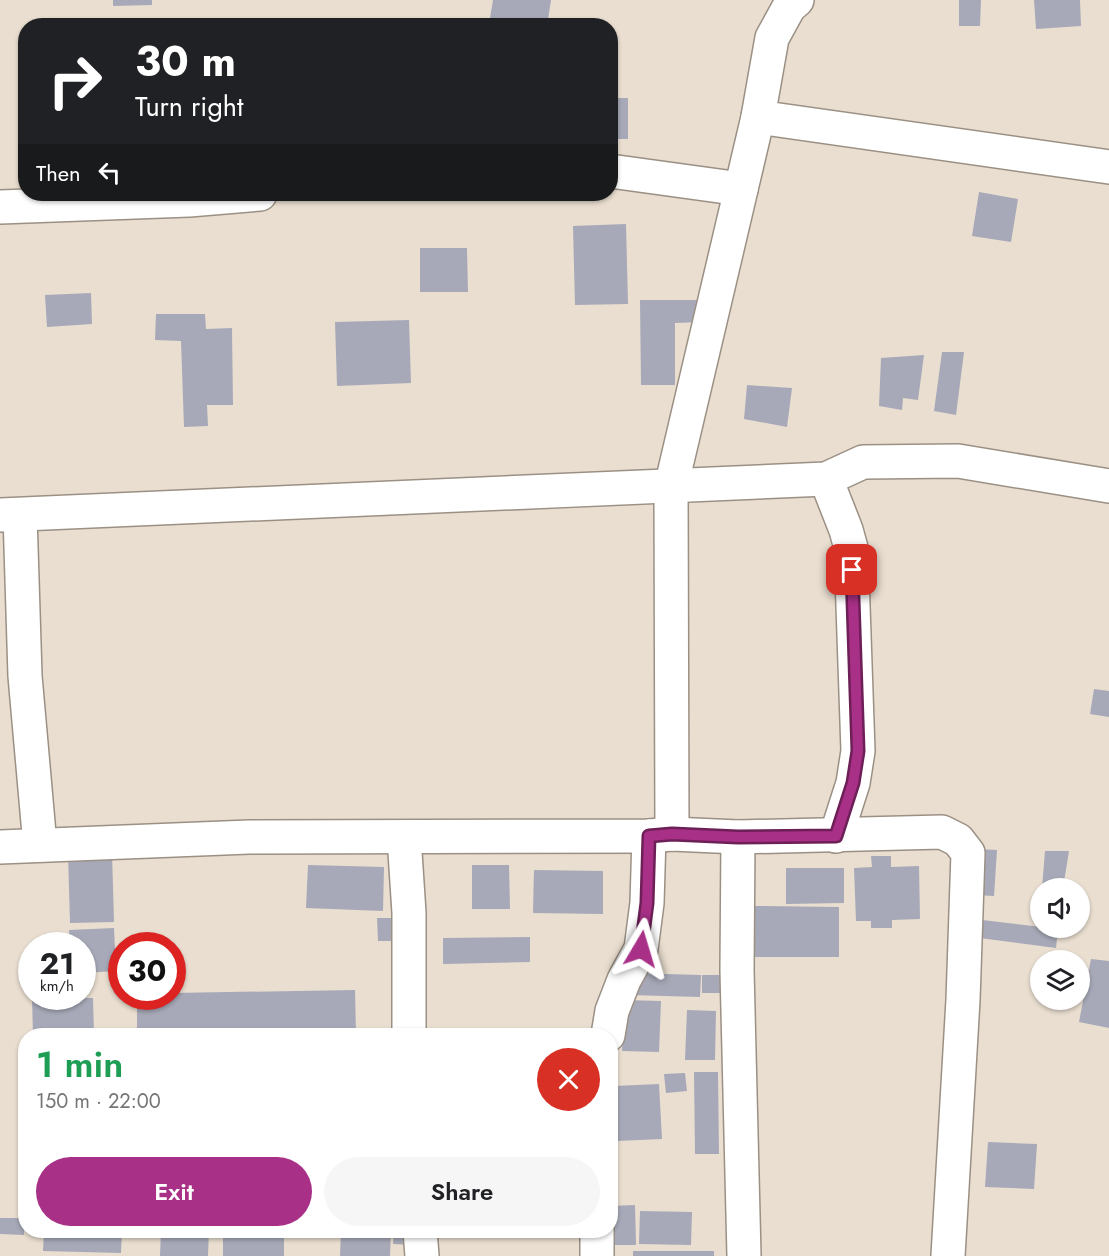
<!DOCTYPE html>
<meta charset="utf-8">
<style>
:root{--surface:#fff;--page:#f6f6f6;--text:#202124;--muted:#757577;--accent:#a83086}
body{margin:0;font-family:Jost,sans-serif;background:var(--page);color:var(--text);height:100vh;display:flex;flex-direction:column;font-size:22px;white-space:nowrap}
*{box-sizing:border-box;margin:0}
p{font-size:20px;color:var(--muted)}
.icon{flex:none;width:33px;height:33px;fill:none;stroke:currentColor;stroke-width:2;stroke-linecap:round;stroke-linejoin:round}
.map{position:relative;flex:1;overflow:hidden}
.sheet{position:absolute;left:18px;top:1028px;width:600px;height:210px;display:flex;flex-direction:column;background:var(--surface);border-radius:24px;box-shadow:0 2px 4px #0004}
.sheet>*{flex:none}
.guide{position:absolute;left:18px;top:18px;width:600px;height:183px;border-radius:24px;box-shadow:0 2px 4px #0004;background:#202124;color:#fff;overflow:hidden}
.buttons{position:absolute;left:1030px;top:878px;display:grid;gap:12px}
.buttons a{display:grid;place-items:center;width:60px;height:60px;border-radius:50%;background:var(--surface);box-shadow:0 2px 4px #0004;font-size:30px}
.speed{position:absolute;left:18px;top:932px;display:flex;gap:12px;font-size:30px;font-weight:700;text-align:center}
.speed>*{display:grid;place-content:center;width:78px;height:78px;border-radius:50%;background:var(--surface);box-shadow:0 2px 4px #0004;line-height:1}
.speed small{font-size:15px;font-weight:400}
.speed .limit{border:9px solid #d22;background:#fff;color:#111}
.pin{position:absolute;display:grid;place-items:center;width:51px;height:51px;color:#fff;margin:-26px;border-radius:12px;box-shadow:0 3px 9px #0006}
.me{position:absolute;width:66px;margin:-33px;rotate:7deg;stroke-linejoin:round;filter:drop-shadow(0 0 4px #0008)}
.turn{display:flex;align-items:center;gap:21px;height:126px;padding:0 18px;font-size:27px}
.turn .icon{width:78px;height:78px;stroke-width:2.5}
.turn b{display:block;font-size:42px;line-height:51px}
.then{display:flex;align-items:center;height:57px;padding:0 18px;background:#0003;gap:12px;font-size:22px}
.round{display:grid;place-items:center;flex:none;width:63px;height:63px;border-radius:32px;background:var(--page)}
.head{display:flex;align-items:center;justify-content:space-between;height:102px;padding:0 18px}
h1{font-size:36px;font-weight:600;line-height:45px;color:#1e9e55}
.button{display:flex;gap:12px;margin-top:auto;padding:12px 18px}
.button a{flex:1;height:69px;border-radius:36px;background:var(--accent);color:#fff;font-size:24px;font-weight:600;line-height:69px;text-align:center}
.button a+a{background:var(--page);color:var(--text)}
.map>svg:first-child{display:block}
.building{fill:#a7a9b8}
.lines{fill:none;stroke-linecap:round;stroke-linejoin:round}
.minor-casing{stroke:#9b9084;stroke-width:36}
.minor{stroke:#fff;stroke-width:33}
.route-casing{stroke:#6d1f57;stroke-width:15}
.route{stroke:#a83086;stroke-width:10}
</style>
<div class="map">
<svg width="1109" height="1256" viewBox="0 0 1109 1256">
<rect width="100%" height="100%" fill="#e9ded0"/>
<!-- building -->
<g class="building">
<polygon points="113,0 152,0 152,5 113,6"/>
<polygon points="493,0 551,0 547,26 500,26 489,24"/>
<polygon points="959,0 981,0 980,26 959,26"/>
<polygon points="1034,0 1080,0 1081,26 1036,29"/>
<rect x="610" y="98" width="18" height="41"/>
<polygon points="979,192 1018,199 1011,242 972,236"/>
<polygon points="626,224 628,304 575,305 573,226"/>
<polygon points="420,248 467,248 468,292 420,292"/>
<polygon points="91,293 92,324 47,327 45,295"/>
<polygon points="640,300 703,300 703,322 675,323 675,385 641,385"/>
<polygon points="156,314 205,314 206,329 232,328 233,405 207,405 208,426 184,427 181,341 155,340"/>
<polygon points="409,320 411,383 337,386 335,322"/>
<polygon points="942,352 964,352 956,415 934,411"/>
<polygon points="924,355 918,400 903,398 902,410 879,406 881,358"/>
<polygon points="747,385 792,388 787,427 744,419"/>
<polygon points="1094,689 1109,691 1109,717 1090,714"/>
<polygon points="977,849 997,850 994,896 975,895"/>
<polygon points="1045,851 1069,851 1063,888 1042,888"/>
<polygon points="112,853 114,922 70,923 68,854"/>
<polygon points="871,856 891,856 891,867 919,866 920,919 892,920 892,928 871,928 871,921 856,921 854,868 872,867"/>
<polygon points="308,865 384,867 383,911 306,908"/>
<polygon points="472,865 509,865 510,909 472,909"/>
<polygon points="786,868 844,868 844,903 786,904"/>
<polygon points="534,870 603,871 603,914 533,913"/>
<polygon points="754,906 839,907 839,957 754,957"/>
<polygon points="377,918 396,918 397,941 378,941"/>
<polygon points="974,919 1058,929 1056,948 972,937"/>
<polygon points="114,928 116,971 82,973 82,945 70,945 69,930"/>
<polygon points="530,937 530,962 443,964 443,938"/>
<polygon points="1091,959 1109,961 1109,1028 1079,1022"/>
<polygon points="630,973 701,975 700,997 629,995"/>
<rect x="702" y="975" width="18" height="18"/>
<polygon points="355,990 356,1035 137,1035 137,996 172,996 172,993"/>
<polygon points="32,998 93,998 94,1035 33,1035"/>
<polygon points="624,1000 661,1001 659,1052 622,1051"/>
<polygon points="687,1010 716,1011 715,1060 685,1060"/>
<polygon points="694,1072 718,1072 719,1154 695,1154"/>
<polygon points="685,1073 687,1091 666,1093 664,1074"/>
<polygon points="659,1084 662,1139 616,1141 614,1086"/>
<polygon points="988,1142 1037,1144 1034,1189 985,1187"/>
<polygon points="635,1205 636,1245 608,1245 610,1206"/>
<polygon points="640,1211 692,1212 691,1245 639,1244"/>
<polygon points="0,1218 24,1218 24,1235 0,1234"/>
<polygon points="44,1230 122,1230 121,1253 43,1251"/>
<polygon points="161,1230 209,1230 208,1256 160,1256"/>
<rect x="223" y="1230" width="61" height="26"/>
<polygon points="341,1230 391,1230 390,1256 340,1256"/>
<polygon points="394,1230 412,1230 411,1245 393,1244"/>
<rect x="633" y="1251" width="81" height="5"/>
</g>
<g class="lines">
<!-- minor casing -->
<g class="minor-casing">
<g id="minor">
<polyline points="758,117 1109,167"/>
<polyline points="610,171 741,189"/>
<polyline points="0,207 189,200 260,194"/>
<polyline points="826,479 846,530 851,548 858,751 853,783 836,836"/>
<polyline points="0,515 826,479 863,462 958,461 1109,486"/>
<polyline points="20,515 25,676 40,845"/>
<polyline points="672,834 671,487 758,117 772,38 789,7 797,0"/>
<polyline points="404,837 409,913 409,1035"/>
<polyline points="738,837 737,970 744,1256"/>
<polyline points="0,847 249,837 649,836 672,834 738,837 942,832 958,840 968,853 963,1000 948,1256"/>
<polyline points="608,1035 612,1011 624,980 641,949 647,903 649,836"/>
<polyline points="420,1230 422,1256"/>
<polyline points="597,1230 597,1256"/>
</g>
</g>
<!-- minor -->
<use href="#minor" class="minor"/>
</g>
<g class="lines">
<!-- route casing -->
<g class="route-casing">
<polyline id="route" points="641,949 647,903 649,836 672,834 738,837 836,836 853,783 858,751 852,570"/>
</g>
<!-- route -->
<use href="#route" class="route"/>
</g>
</svg>
<div class="buttons">
<a><svg class="icon" aria-label="sound" viewBox="0 0 24 24"><path d="M4 9h4l5-4v14l-5-4H4zM17 9q2 3 0 6"/></svg></a>
<a><svg class="icon" aria-label="layers" viewBox="0 0 24 24"><path d="M12 4l9 5-9 5-9-5zM3 14l9 5 9-5"/></svg></a>
</div>
<div class="speed"><div>21<small>km/h</small></div><div class="limit">30</div></div>
<div class="pin" style="left:852px;top:570px;background:#d93025"><svg class="icon" aria-label="arrive" viewBox="0 0 24 24"><path d="M6 21V4h12l-3 4 3 4H6"/></svg></div>
<svg class="me" style="left:641px;top:949px" viewBox="-20 -20 40 40"><path d="M0-17L14 15 0 8-14 15z" fill="#a83086" stroke="#fff" stroke-width="4"/></svg>
<div class="guide">
<div class="turn"><svg class="icon" aria-label="right" viewBox="0 0 24 24"><path d="M7 20v-9h11M14 6l5 5-5 5"/></svg><div><b>30 m</b>Turn right</div></div>
<div class="then">Then<svg class="icon" aria-label="left" viewBox="0 0 24 24"><path d="M17 20v-9H6M10 6l-5 5 5 5"/></svg></div>
</div>
<section class="sheet">
<div class="head"><div><h1>1 min</h1><p>150 m · 22:00</p></div><a class="round" style="background:#d93025;color:#fff"><svg class="icon" aria-label="close" viewBox="0 0 24 24"><path d="M6 6l12 12M18 6L6 18"/></svg></a></div>
<div class="button"><a>Exit</a><a>Share</a></div>
</section>
</div>
